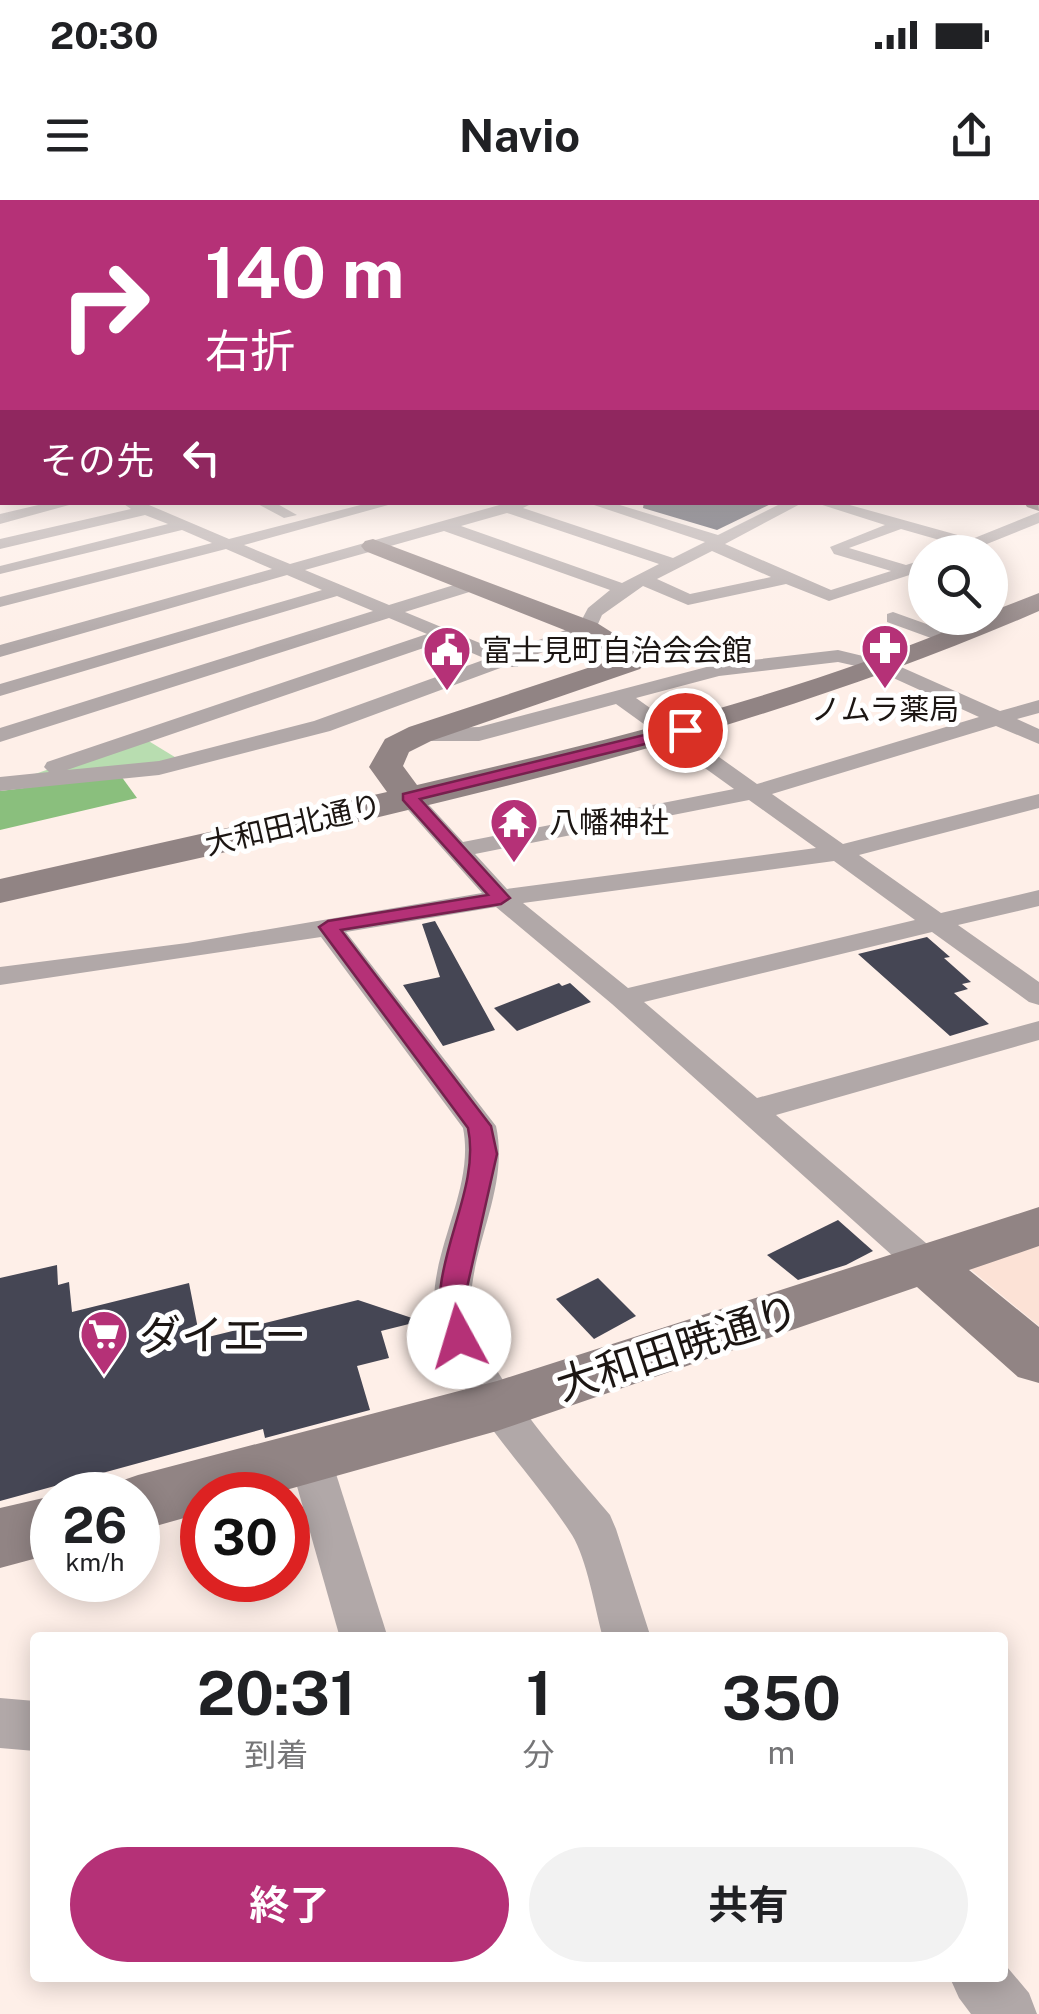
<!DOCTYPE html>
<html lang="ja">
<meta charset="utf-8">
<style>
:root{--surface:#fff;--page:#f2f2f2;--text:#202124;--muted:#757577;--accent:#b53177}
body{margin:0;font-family:"Public Sans","Noto Sans JP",sans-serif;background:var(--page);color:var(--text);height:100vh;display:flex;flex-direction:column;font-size:38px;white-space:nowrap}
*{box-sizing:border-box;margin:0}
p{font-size:32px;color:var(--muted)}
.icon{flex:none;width:55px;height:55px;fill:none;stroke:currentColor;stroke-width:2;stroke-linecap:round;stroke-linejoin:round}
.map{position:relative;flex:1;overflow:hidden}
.panel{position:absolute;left:30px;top:1432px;width:978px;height:350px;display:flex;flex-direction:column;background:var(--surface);border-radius:10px;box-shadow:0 5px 25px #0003}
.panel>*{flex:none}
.banner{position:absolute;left:0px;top:0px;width:1040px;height:305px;box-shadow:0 5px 25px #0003;background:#b53177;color:#fff;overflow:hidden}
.buttons{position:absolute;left:908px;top:335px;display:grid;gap:20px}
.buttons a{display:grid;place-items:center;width:100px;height:100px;border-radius:50%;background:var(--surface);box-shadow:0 5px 25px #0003;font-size:50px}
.speed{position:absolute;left:30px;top:1272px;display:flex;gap:20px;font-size:50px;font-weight:700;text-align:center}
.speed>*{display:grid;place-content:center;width:130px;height:130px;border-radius:50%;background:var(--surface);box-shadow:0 5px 25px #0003;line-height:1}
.speed small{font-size:25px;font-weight:400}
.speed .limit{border:15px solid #d22;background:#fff;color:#111}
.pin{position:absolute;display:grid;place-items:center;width:85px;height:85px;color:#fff;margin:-42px;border:5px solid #fff;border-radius:50%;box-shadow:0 2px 10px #0007}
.me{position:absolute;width:110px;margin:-55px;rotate:354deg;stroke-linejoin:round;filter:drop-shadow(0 0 8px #0008)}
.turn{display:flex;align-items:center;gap:35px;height:210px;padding:0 40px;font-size:45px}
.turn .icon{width:130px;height:130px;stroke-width:2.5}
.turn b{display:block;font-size:70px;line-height:85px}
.then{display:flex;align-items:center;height:95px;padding:0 40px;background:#0003;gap:20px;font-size:38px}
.eta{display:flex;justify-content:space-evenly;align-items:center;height:170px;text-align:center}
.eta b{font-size:60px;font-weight:700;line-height:70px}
.button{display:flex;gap:20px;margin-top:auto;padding:20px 40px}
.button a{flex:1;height:115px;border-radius:60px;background:var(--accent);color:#fff;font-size:40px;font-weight:700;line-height:115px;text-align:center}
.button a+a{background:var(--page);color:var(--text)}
.status{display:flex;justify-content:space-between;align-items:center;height:70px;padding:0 50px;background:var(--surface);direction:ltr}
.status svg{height:28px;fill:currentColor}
header{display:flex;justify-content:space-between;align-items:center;height:130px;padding:0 40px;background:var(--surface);font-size:45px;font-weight:700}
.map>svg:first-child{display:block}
.built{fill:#fce2d6}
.green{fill:#b8ddb0}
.forest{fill:#8abf7d}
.building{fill:#454654}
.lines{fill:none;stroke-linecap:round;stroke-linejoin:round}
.street{fill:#b1a8a8;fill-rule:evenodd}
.secondary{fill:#918484;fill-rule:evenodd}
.highway{fill:#655;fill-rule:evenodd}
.route{fill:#b53177;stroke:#76204d;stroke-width:2.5}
.labels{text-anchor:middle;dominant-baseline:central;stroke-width:10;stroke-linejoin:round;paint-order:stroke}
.far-poi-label{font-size:30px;fill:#1c1613;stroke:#fff;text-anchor:start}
.far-street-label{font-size:30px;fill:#1c1613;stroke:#fff}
.near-poi-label{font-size:42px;fill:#1c1613;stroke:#fff;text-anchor:start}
.near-street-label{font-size:42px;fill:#1c1613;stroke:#fff}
</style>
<div class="status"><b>20:30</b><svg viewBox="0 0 49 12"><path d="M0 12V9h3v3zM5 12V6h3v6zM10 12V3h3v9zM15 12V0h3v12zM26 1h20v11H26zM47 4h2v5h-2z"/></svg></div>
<header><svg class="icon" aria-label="menu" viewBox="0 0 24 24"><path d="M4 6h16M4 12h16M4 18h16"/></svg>Navio<svg class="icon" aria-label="share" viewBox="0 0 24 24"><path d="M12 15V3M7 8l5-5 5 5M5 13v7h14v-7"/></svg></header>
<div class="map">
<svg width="1039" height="1814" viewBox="0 0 1039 1814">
<rect width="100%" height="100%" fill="#feefe8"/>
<!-- built -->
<polygon class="built" points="1039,1045 1039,1126 970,1069"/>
<!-- green -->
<polygon class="green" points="142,537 183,562 6,584"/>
<!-- forest -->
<polygon class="forest" points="121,576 137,598 0,630 0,591"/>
<!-- building -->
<g class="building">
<polygon points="644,302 775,302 717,330 643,308"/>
<polygon points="435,721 495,830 443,846 403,785 440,777 422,724"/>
<polygon points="927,737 950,757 944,758 971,782 962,784 968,789 954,793 989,824 950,836 858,754"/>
<polygon points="559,783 562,786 570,783 591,802 517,831 494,808"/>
<polygon points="838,1020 873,1051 846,1065 798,1080 767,1055"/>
<polygon points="57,1065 58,1085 69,1082 72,1112 189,1083 200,1139 358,1100 421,1121 381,1131 389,1158 357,1166 370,1210 265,1238 263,1229 0,1301 0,1078"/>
<polygon points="598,1078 636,1116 594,1139 556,1099"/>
</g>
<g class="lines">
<!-- street -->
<g class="street">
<rect x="1038" y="197" width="1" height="8"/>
<rect x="0" y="198" width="2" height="8"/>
<rect x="1038" y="231" width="1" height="8"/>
<polygon points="0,243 2,244 2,252 0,252"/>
<rect x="1038" y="259" width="1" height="9"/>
<polygon points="51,302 80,302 0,324 0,314"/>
<path d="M121,302H142L229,339L372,302H399L244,345L290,364L510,302H535L523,308L673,358L705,342L585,302H610L718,335L784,302H804L725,344L831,390L891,371L834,354L830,347L885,325L813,302H839L972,339L1039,312V323L967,352H949L957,345L901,329L849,348L906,365L925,359V370L829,401L786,384L688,405L643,386L602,415L594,433L519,461L518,467H503L330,531L159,575L0,591V577L49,572L44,567L47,562L427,434L389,418L0,542V528L373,411L337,396L0,496V484L322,390L287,375L0,457V445L272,369L226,349L0,407V397L212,343L182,330L0,374V366L168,324L145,315L0,349V339L131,309ZM507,313L659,364L622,383L461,326ZM444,331L610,390L588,408L579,425L504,453L405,412L479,389V381H467L389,405L305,370ZM712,351L771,377L690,394L657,379ZM444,441L486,459L314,521L159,561L67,570Z"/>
<polygon points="254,302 274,302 297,315 284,318"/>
<polygon points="893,412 960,436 963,440 953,446 887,422 887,414"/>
<path d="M838,450L892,463L1000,511L1039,500V513L1017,519L1039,529V544L996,526L772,594L843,644L1039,594V608L859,655L941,713L1039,690V706L958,725L1039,782V805L1029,802L932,732L644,802L757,898L1039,821V840L776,915L940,1055L946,1065L940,1075L927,1079L914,1075L612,804L496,707L346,732L496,926C509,985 474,1040 471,1098C467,1157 572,1269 610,1315L616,1329L651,1438H603C595,1409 587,1359 572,1335C529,1268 467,1213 440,1137C415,1069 477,997 463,928L321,737L0,785V767L187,743L482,693L401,602L397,597L401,592H417L463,642L734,589L616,504L479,541H420L412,539L409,534L412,529L479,527L718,464ZM838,462L878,471L979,517L757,584L636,498L719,476ZM749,600L816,648L507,689L475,654ZM834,661L915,720L628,788L523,703Z"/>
<polygon points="310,1240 325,1245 331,1258 388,1438 340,1438 289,1258 295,1245"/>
<polygon points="0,1498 35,1501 35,1551 0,1548"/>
<polygon points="1002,1761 1029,1793 1037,1814 971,1814 959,1798 950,1778 1002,1778"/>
</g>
<!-- secondary -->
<g class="secondary">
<path d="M373,339L597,423L651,457L640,469L431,541L409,552L403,566L417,585C607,541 798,494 978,418H990V412L1039,393V411C709,555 350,622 0,703V679L387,592L369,567L385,539L409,527L618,458L577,435L365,351L361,346L365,341Z"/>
<polygon points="1039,1007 1039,1046 969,1070 1039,1127 1039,1183 1018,1177 917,1087 497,1231 268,1295 202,1295 202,1313 138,1331 138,1295 110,1295 115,1283 138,1275 497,1181"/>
<polygon points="52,1296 52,1354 0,1368 0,1308"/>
</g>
<!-- highway -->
<polygon class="highway" points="1038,295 1039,311 1027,307 1024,302 1038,302"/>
</g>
<!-- sky -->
<linearGradient id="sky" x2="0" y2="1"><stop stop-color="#66b8d8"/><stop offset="0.43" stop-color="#fff8f5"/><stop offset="1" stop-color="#fff8f5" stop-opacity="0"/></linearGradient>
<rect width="1039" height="446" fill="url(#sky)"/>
<!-- route -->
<path class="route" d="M685,525L693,530L690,533L420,599L510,698L501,704L341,730L491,926L497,954L464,1101L473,1137L469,1144L459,1148L450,1144C415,1079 483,998 468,928L319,727L328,721L488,695L403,600V594Z"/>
<!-- icons -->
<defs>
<g id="pharmacy-pin" transform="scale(2.5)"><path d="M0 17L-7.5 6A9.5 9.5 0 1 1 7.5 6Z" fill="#b53177" stroke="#fff"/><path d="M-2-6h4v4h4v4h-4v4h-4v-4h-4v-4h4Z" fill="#fff"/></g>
<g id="civic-pin" transform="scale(2.5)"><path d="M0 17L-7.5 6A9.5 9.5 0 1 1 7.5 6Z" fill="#b53177" stroke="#fff"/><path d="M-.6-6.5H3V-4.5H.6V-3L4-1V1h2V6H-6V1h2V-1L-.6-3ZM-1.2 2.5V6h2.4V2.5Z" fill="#fff"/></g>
<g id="temple-pin" transform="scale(2.5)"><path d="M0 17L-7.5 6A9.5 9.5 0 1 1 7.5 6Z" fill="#b53177" stroke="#fff"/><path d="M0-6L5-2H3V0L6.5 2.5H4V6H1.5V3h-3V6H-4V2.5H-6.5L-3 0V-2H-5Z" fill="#fff"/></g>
<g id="supermarket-pin" transform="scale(2.5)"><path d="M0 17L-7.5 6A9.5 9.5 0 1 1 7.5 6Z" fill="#b53177" stroke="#fff"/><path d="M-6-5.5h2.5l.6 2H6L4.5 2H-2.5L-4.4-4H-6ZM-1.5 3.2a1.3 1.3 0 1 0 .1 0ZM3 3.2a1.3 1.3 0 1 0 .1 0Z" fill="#fff"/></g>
</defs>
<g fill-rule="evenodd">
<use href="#pharmacy-pin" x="885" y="448"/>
<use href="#civic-pin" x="447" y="450"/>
<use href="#temple-pin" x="514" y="622"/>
<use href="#supermarket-pin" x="104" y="1134"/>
</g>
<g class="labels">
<!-- far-poi labels -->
<g class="far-poi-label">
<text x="482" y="450">富士見町自治会会館</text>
<text x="885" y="509" text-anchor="middle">ノムラ薬局</text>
<text x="549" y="622">八幡神社</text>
</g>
<!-- far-street labels -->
<g class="far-street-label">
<text transform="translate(293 624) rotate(-13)">大和田北通り</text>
</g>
<!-- near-poi labels -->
<g class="near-poi-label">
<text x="139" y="1134">ダイエー</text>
</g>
<!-- near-street labels -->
<g class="near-street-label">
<text transform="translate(677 1147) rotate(-18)">大和田暁通り</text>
</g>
</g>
</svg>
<div class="buttons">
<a><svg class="icon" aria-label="search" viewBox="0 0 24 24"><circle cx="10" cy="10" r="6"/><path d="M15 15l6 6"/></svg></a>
</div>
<div class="speed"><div>26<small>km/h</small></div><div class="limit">30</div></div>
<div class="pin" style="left:685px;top:530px;background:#d93025"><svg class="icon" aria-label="arrive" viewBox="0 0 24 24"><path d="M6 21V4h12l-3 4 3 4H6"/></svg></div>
<svg class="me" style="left:459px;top:1137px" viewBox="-20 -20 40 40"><circle r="19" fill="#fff"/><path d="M0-13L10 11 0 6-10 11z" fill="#b53177"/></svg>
<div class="banner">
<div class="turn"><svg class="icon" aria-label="right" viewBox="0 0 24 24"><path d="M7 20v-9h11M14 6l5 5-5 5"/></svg><div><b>140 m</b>右折</div></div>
<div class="then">その先<svg class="icon" aria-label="left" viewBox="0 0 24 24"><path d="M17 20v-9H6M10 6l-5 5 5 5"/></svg></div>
</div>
<section class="panel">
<div class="eta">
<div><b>20:31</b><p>到着</p></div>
<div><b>1</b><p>分</p></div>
<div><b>350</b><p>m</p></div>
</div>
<div class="button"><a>終了</a><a>共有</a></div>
</section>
</div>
